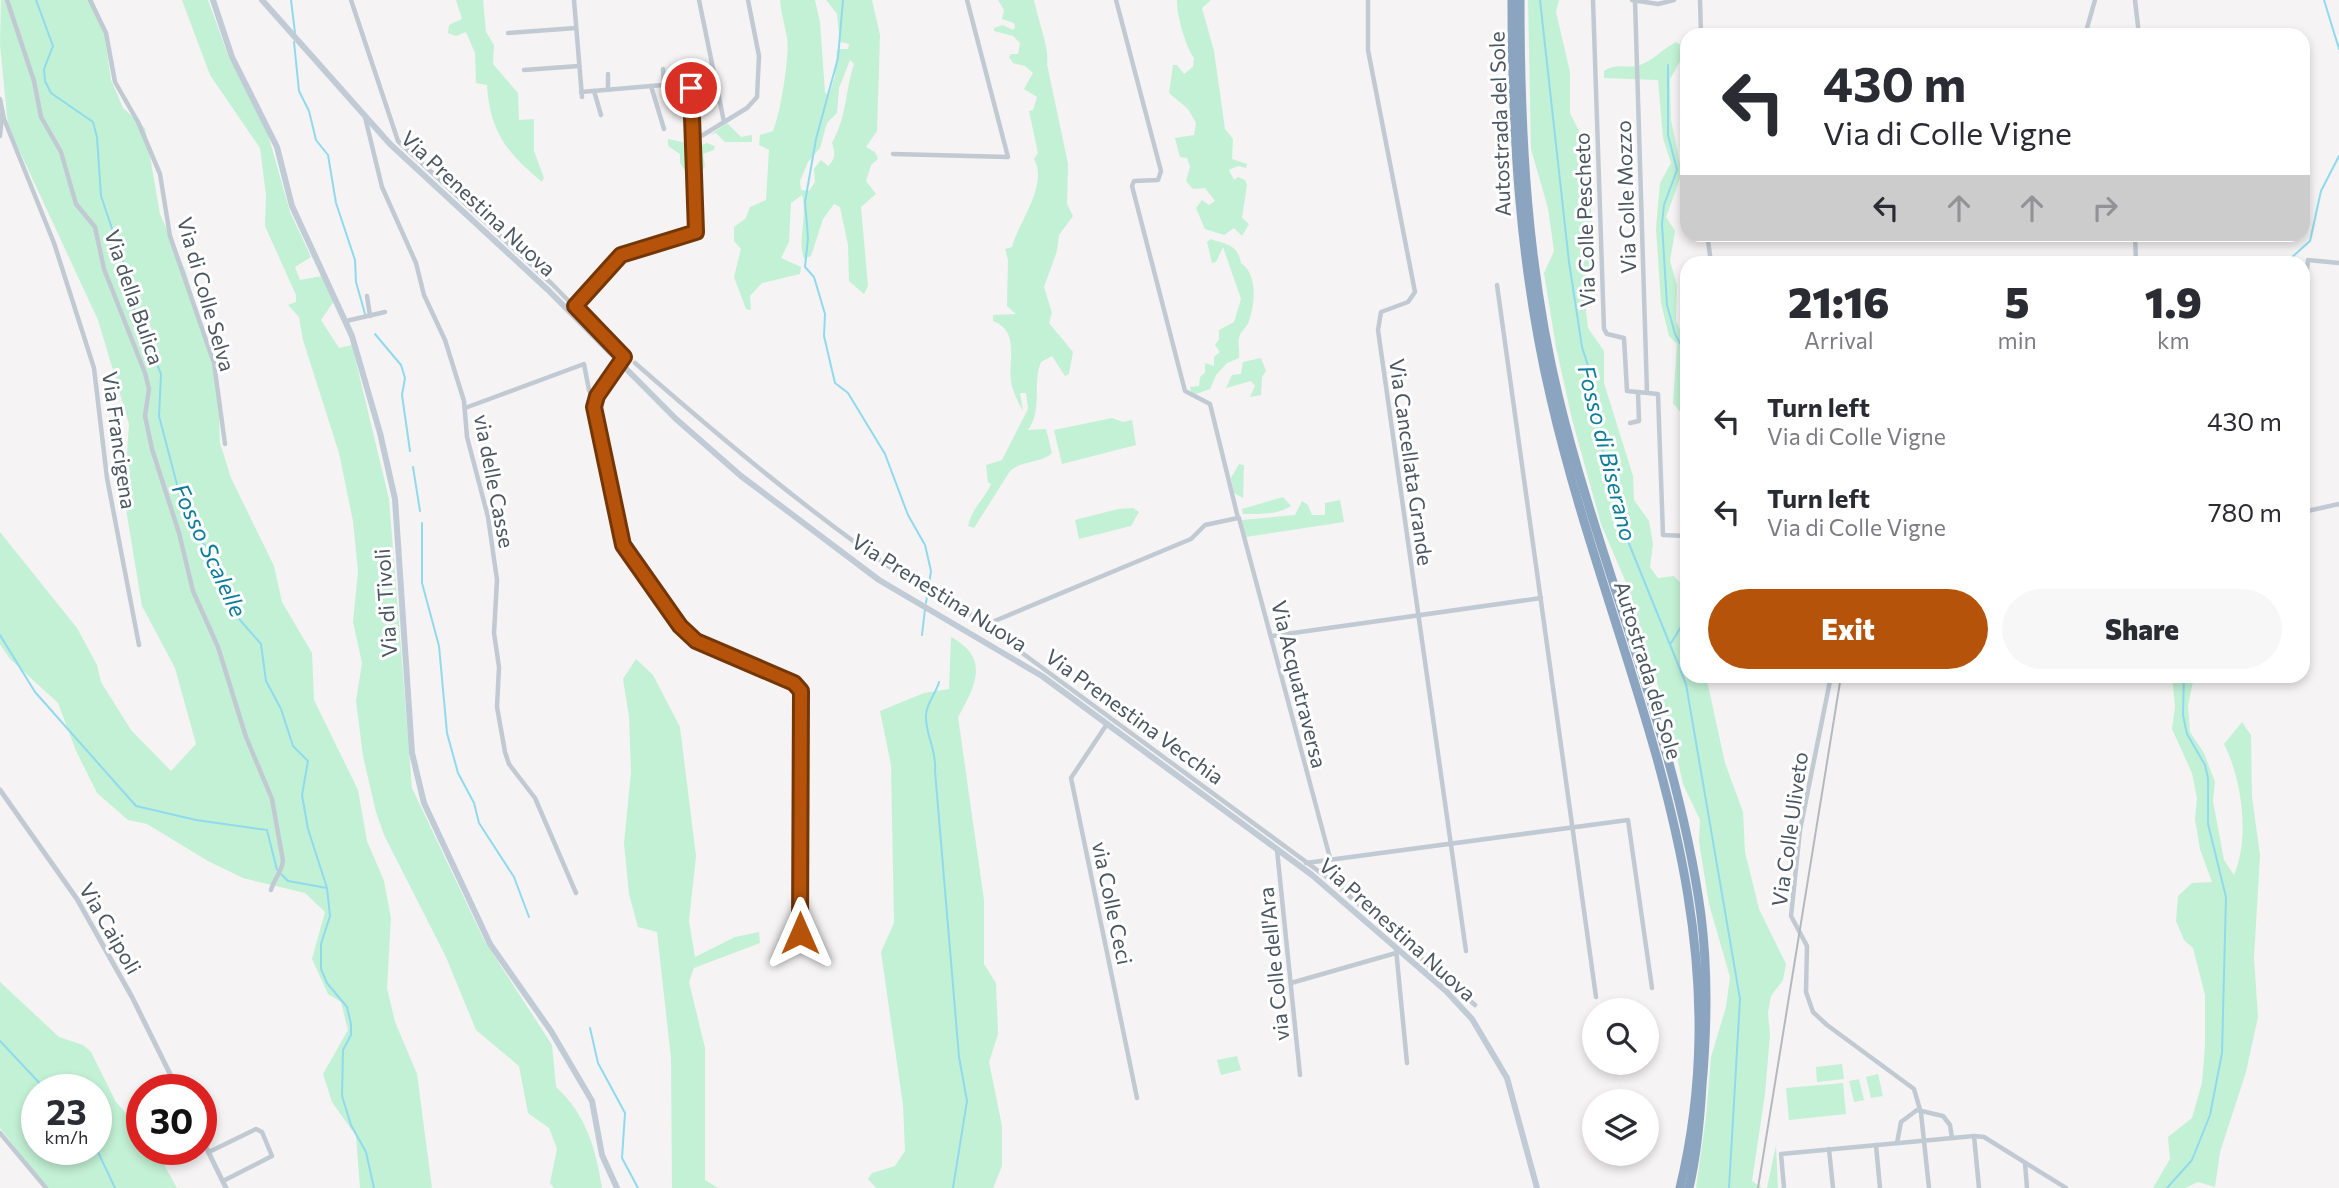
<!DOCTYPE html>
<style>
:root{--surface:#fff;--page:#f7f7f7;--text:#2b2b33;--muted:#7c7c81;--accent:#b45309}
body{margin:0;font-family:Commissioner,sans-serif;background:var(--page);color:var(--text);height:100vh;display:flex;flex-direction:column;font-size:26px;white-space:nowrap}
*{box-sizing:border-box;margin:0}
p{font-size:23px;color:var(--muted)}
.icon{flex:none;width:38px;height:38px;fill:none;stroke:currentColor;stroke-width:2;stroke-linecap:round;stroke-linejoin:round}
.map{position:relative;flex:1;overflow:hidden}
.drawer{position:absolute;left:1680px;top:256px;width:630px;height:427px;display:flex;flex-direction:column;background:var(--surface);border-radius:21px;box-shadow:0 4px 10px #0003}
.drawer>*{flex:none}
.hud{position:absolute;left:1680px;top:28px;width:630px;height:214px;border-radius:21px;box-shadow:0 4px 10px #0003;background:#fff;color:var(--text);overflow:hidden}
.buttons{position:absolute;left:1582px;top:998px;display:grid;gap:14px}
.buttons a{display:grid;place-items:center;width:77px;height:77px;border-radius:50%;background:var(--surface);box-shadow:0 4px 10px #0003;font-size:35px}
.speed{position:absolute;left:21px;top:1074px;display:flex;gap:14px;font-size:35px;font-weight:700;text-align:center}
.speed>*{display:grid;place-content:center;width:91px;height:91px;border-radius:50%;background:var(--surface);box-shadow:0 4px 10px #0003;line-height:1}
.speed small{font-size:18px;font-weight:400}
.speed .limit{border:10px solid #d22;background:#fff;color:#111}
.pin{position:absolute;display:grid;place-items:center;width:60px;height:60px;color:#fff;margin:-30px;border:4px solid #fff;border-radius:50%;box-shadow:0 2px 7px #0007}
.me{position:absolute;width:77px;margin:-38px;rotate:0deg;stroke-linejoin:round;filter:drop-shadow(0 0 5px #0008)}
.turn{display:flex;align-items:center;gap:24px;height:147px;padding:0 28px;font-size:32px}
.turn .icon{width:91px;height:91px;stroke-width:2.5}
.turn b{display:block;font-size:49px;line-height:60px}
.lanes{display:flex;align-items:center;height:66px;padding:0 28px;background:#0003;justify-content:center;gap:35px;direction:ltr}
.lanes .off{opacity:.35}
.eta{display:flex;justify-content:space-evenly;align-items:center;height:119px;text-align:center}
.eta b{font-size:42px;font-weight:800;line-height:49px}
.cta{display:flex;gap:14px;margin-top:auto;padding:14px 28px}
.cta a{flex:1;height:80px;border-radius:42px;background:var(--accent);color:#fff;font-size:28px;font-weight:800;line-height:80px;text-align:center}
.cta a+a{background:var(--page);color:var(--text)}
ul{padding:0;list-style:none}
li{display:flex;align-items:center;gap:21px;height:91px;padding:0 28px}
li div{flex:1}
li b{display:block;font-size:26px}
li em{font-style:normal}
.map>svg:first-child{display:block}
.green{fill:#c3f1d5;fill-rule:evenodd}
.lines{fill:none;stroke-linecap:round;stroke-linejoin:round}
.stream{stroke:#90daee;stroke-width:2}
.minor{stroke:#c1cad2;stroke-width:4.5}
.tertiary{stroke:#c1cad2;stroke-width:5}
.secondary{stroke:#c1cbd6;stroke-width:6}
.motorway{stroke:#8ba5c1;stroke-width:9}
.rail{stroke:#b5b8bd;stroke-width:2}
.route-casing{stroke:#753606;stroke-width:18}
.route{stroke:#b45309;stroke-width:12}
.labels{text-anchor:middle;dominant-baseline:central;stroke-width:6;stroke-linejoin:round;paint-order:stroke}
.street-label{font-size:21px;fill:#4a5661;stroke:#fff}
.water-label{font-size:23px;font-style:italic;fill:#0c7c9b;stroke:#fff}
</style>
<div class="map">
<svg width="2339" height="1188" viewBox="0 0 2339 1188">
<rect width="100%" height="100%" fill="#f5f3f3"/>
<!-- green -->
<g class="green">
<polygon points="1,0 93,0 103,25 111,80 123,108 145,128 160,214 186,272 199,316 218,387 220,443 231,478 274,566 282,602 312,653 314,700 358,790 367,841 384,881 391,918 387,988 395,1022 417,1074 432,1188 360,1188 356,1136 332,1102 323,1074 348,1030 341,1002 328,994 312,959 325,912 305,893 243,878 208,861 147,824 128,820 97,793 76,751 58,703 10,659 0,644 0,532 77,628 97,665 101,682 131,730 171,771 196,744 175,668 142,606 124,497 129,424 98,320 8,126 0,45"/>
<path d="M182,0H208L229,58L267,131L290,212L311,257L295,267L300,280L322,276L334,301L321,320L339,348L352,345L389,499L412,788L484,940L552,1045L556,1087C586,1114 596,1149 602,1188H554L550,1183L557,1149L549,1128L528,1113L519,1066L476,1030L446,957L384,835L376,812L363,756L356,701L362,663L353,622L358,571L353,521L339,453L303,340L299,317L288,305L296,302V295L265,226L266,195L260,148L210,75Z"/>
<path d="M456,0H483L486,32L494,45L493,64L518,93L519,120L534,119V151L544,178L542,182C507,153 490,132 487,85L476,83L475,53L466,32L456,36L448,33L449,25L462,19Z"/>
<path d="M780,0H815L820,22L825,93L829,95L835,76L837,49H848L849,44L840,42L837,14L826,0H872L880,35L877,131L866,147L875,152L878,159L871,165L866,181L876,194L861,207L868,286L864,294L849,281L848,245L840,207L834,204L823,219L811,256L804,259C797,237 808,218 802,195L791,203L789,242L781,258L801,267L800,274L762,283L750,296L751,310L746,309L734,277L741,249L734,241V227L746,218L750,207L766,200L769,150L759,145L760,135L773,131C780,116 790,55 787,38C785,25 781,13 780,0ZM850,60L854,64C845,91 847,117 832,143C835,152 836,159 828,166L821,160L814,169L815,182L809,191L801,190L800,181L808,162L820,148L827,123L837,113L839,88Z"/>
<path d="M998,0H1034C1037,17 1050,50 1047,64L1068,164L1067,204L1073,216L1059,235L1057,251L1044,287L1052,313L1049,323L1073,352L1069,374L1065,376L1052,356L1041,362C1032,383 1043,410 1028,430L1046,429L1052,453C1043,463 1022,460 1010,471L974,528L968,526C972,508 984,500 991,484L988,482L986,465L1002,460L1028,409L1026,393H1020L1023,411C1019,405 1014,393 1012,386C1006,364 1022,332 993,321V315L1016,314L1007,306L1008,260L1005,249L1012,247C1018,223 1049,184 1034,159L1038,153L1029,111L1033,110L1037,97L1024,89L1033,73L1025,66L1013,63L1009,57L1011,54H1018L1020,43L1013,36L994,31V28L1003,25L1013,30L1015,27L1014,23L1002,19L1004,10Z"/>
<path d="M1177,0H1211L1202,8L1214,51L1225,129L1233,139L1232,159L1247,164L1246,168L1238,166L1229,170L1234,180L1238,177L1245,180L1247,185L1242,218L1249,224L1242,236L1234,228L1224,235L1205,229L1196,208L1202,200L1209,205L1215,201L1205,188L1193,189L1186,181L1190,167L1187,158L1180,157L1175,138L1194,135L1196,123L1188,109L1169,93L1173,65H1177L1184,74L1193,67L1194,58C1186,48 1176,13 1177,0Z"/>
<polygon points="1528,0 1559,0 1556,12 1570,72 1570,113 1582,137 1594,234 1591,260 1583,284 1588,328 1604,351 1604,383 1633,476 1634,500 1649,521 1653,544 1650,567 1658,578 1674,576 1687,589 1687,676 1706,676 1725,763 1743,812 1745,852 1759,909 1786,964 1783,980 1771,996 1768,1013 1770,1035 1765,1094 1752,1181 1762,1188 1696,1188 1706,1117 1711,1057 1726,1007 1730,977 1709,904 1699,842 1700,820 1683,784 1669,722 1628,587 1601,524 1572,419 1556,347 1544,273 1554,251 1548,208 1531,149"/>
<path d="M1676,42L1687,49L1670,79L1671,120L1682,173L1666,217L1675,231L1670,261L1677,285L1676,321L1687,344V421L1673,403L1677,344L1669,336L1661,303L1656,228L1660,183L1671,163L1663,138L1658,80L1604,78V71C1616,63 1624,68 1637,66C1652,62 1662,49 1676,42Z"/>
<polygon points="727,123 741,137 752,135 752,142 725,142 716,133 710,135"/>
<polygon points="668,139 691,144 693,183 680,163 680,154 668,146"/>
<polygon points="707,143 715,146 714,150 703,154 705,166 696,182 695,147"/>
<path d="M1211,239C1226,245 1237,243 1241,263C1258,275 1255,303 1249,321C1247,327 1242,330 1240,335C1237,341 1240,351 1239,358L1227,363L1216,375L1210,389L1196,394L1191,392L1190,387L1199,386L1200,377L1205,373V363L1214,366V357L1220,352L1215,345L1219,339V330L1234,322L1241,299L1223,247L1216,262L1212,263L1207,242Z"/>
<polygon points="1261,358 1266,371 1262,377 1261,395 1250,397 1255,386 1251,381 1226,388 1232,375 1241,374 1243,362"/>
<polygon points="1112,418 1123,422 1132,420 1136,445 1062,464 1054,430"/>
<polygon points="1239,464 1244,465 1243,498 1234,493 1231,478"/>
<path d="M1283,497L1291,506C1277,515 1260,514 1243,514L1242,509Z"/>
<polygon points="1340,500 1344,522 1246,537 1242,520 1295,515 1302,501 1308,505 1312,515 1325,515 1325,503"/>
<polygon points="1133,508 1139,512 1131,526 1079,539 1075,520 1118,509"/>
<path d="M951,637C990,658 976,685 958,717L984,900V964L996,983L998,1034L989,1062L1002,1126V1166L993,1188H876L868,1179L872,1173L895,1166L905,1151L903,1105L881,952L894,923L891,765L880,711L924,693L949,689Z"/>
<polygon points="636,659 653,675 680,727 696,856 689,921 695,957 735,937 759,932 760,943 694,968 689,982 705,1048 705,1180 718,1188 672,1188 671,1058 657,932 638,927 629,894 624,843 631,772 629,717 623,679"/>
<path d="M2172,676H2194L2188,706L2190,732L2204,753L2215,782L2213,801L2224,860L2234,875C2250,838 2242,779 2224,744L2242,722L2251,735L2252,797L2260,855L2254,958L2258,1017L2246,1072L2220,1152L2215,1187L2198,1182L2185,1188H2153L2170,1159L2168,1137L2192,1118L2202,1083L2205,1046V995L2193,948L2184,940L2176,921L2178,896L2192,883L2212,882L2200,849L2195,819L2197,798L2192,773L2172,729L2175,707Z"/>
<path d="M0,982L59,1037L83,1045L91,1052L116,1102L142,1132V1150H156L177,1188H47L0,1128ZM37,1090H96V1150H37Z"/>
<polygon points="1237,1056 1241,1070 1221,1075 1217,1060"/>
<polygon points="1842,1064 1844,1079 1817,1082 1816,1067"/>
<polygon points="1878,1074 1883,1096 1871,1098 1866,1077"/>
<polygon points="1859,1079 1864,1100 1854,1102 1849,1081"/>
<polygon points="1843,1083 1846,1114 1789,1120 1786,1088"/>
<polygon points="1776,1145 1778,1188 1767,1188"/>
</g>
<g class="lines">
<!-- stream -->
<g class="stream">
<polyline points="36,0 53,46 44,69 45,81 51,93 93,122 97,137 101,196 123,261 125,287 161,374 159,416 180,496 197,534 220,568 225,590 240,620 261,644 266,681 281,709 293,746 308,761 302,795 308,829 327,888 330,916 321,944 321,969 327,983 347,1007 351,1024 351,1035 343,1050 342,1096 351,1125 366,1152 374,1188"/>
<polyline points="291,0 295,33"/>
<polyline points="843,0 838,58 816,139 805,202 808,238 805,267 814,277 825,314 824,336 835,383 848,393 885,454 908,515 925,545 931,571 926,603"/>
<polyline points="1540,0 1569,262 1582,347 1589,369 1591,403 1621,524 1686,684 1740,999 1729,1188"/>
<polyline points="2324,0 2339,49"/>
<polyline points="294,42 299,91 309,111 316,140 328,155 336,203 355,260 356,282 365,314"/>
<polyline points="1668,65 1668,135 1677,170 1664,205 1662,224 1667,305 1675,334 1685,352 1681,404 1687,414"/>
<polyline points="2253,262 2291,258 2310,241 2321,191 2339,156"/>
<polyline points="375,334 401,365 405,378 402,395 410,451"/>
<polyline points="413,467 420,511"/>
<polyline points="422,523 422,583 439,646 447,733 458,773 474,803 479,823 514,877 529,917"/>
<polyline points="0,635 35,692 136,806 196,820 267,830 277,870"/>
<polyline points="922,635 925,609"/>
<polyline points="1671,643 1687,617"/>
<path d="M939,682C936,694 925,705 926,718C926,736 937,751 935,771L959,1057L967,1101L953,1188"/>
<polyline points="281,874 288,881 327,888"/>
<polyline points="590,1028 598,1063 625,1113 622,1158 638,1188"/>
<polyline points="0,1041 46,1090"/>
<polyline points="96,1148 115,1188"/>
<polyline points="2167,1188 2192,1160 2210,1115 2222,1053 2226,897 2208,824 2208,778 2205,765 2187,734 2183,715 2184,676"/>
</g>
<!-- minor -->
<g class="minor">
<path d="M7,0L34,81L41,117L61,152L76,204L95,227L104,269L145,373L149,389L145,416L152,449L179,533L193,591L218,647L246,737L272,799L283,861C282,871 274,879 271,890"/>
<polyline points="90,0 106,33 115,82 138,122 160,174 170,236 214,363 225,444"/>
<polyline points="351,0 398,141 552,284 624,357 594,405 622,540 628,553 691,637 800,689 801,933"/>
<polyline points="574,0 582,97"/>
<polyline points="699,0 724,122"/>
<polyline points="1368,0 1368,50 1415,292 1408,302 1381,312 1378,330 1466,951"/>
<polyline points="1593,0 1604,329 1607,334 1624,338 1627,391 1658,394 1663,535 1687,536"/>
<polyline points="1632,0 1658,4 1674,0"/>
<polyline points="1700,0 1701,35"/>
<polyline points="2135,0 2139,35"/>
<polyline points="1635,1 1647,392"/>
<polyline points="508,33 576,28"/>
<polyline points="2085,35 2095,0"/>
<polyline points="663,69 664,85"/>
<polyline points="524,70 579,66"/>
<polyline points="608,74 608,90"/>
<polyline points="651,86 664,129"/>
<polyline points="594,91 601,115"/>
<polyline points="0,99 4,119 54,243 94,368 107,478 139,645"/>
<polyline points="365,117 382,187 416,263 424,295 445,340 464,401 467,437 488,517 497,580 494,633 499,667 497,707 505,752 509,764 535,798 576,893"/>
<polyline points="0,136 2,114"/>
<polyline points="692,138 703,135 747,108 757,97 759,56 748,0"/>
<polyline points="893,154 1008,157 967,0"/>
<polyline points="1707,234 1711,262"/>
<polyline points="2135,234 2136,262"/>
<polyline points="1497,285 1596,997"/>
<polyline points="367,296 370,316"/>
<polyline points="575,306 621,255 693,234 696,229 690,86 686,83 581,92"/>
<polyline points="2303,307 2308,260 2339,263"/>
<polyline points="346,321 385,312"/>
<path d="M635,363C721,438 810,513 904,577C922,589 943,597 961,608L1332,881L1475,1005"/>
<polyline points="465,408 584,364 589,390 595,399"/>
<polyline points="1630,423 1639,421 1638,392"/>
<polyline points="2303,512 2339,504"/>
<polyline points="1239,518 1330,858"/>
<polyline points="985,625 1191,539 1205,525 1238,518 1210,404 1185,391 1132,186 1134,181 1158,180 1161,171 1116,0"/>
<polyline points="1272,636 1541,598"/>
<polyline points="1831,676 1800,830 1791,916 1807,946 1806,992 1813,1012 1827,1025 1914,1089 1921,1113 1929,1188"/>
<polyline points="1107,724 1071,778 1137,1098"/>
<polyline points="1277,850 1300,1075"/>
<polyline points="1306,863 1628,820 1652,988"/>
<polyline points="1396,949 1407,1063"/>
<polyline points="1291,983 1396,953"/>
<polyline points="0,1133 46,1188"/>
<polyline points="1974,1136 1979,1188"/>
<polyline points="1897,1143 1901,1122 1917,1110 1943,1116 1950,1125 1952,1138"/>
<polyline points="1876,1145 1880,1188"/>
<polyline points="1829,1149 1833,1188"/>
<polyline points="209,1152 256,1129 262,1132 272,1156 223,1181"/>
<polyline points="2025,1163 2027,1188"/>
<polyline points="1784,1188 1781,1154 1974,1136 1984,1137 2066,1188"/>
</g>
<!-- tertiary -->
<g class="tertiary">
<polyline points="0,790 77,899 132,997 178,1090"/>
<polyline points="201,1137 226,1188"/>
</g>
<!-- secondary -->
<g class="secondary">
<polyline points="213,0 232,57 277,147 292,206 352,336 380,433 395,499 412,753 424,803 490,944 551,1031 592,1101 602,1155 617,1188"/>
<polyline points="262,0 390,144 548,290 676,419 741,476 879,580 1042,676 1312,875 1446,991 1472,1019 1507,1078 1537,1188"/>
</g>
<!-- motorway -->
<g class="motorway">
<path d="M1512,0C1512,135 1520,267 1551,399C1613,668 1749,901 1680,1188"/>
<path d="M1520,0C1520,134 1527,268 1559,399C1601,572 1677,738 1701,915C1708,971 1707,1029 1702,1085C1700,1120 1697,1154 1689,1188"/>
</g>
<!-- rail -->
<polyline class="rail" points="1758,1188 1841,676"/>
</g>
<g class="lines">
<!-- route casing -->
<g class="route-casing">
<polyline id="route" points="691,88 696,232 621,255 575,306 624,357 597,396 594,407 623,545 680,626 696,641 794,683 801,691 800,933"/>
</g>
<!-- route -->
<use href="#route" class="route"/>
</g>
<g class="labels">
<!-- street labels -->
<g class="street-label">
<text transform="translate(1499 124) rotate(-92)">Autostrada del Sole</text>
<text transform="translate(1625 197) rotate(-92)">Via Colle Mozzo</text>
<text transform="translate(479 203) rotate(43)">Via Prenestina Nuova</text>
<text transform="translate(1584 220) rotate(-92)">Via Colle Pescheto</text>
<text transform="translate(207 294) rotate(74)">Via di Colle Selva</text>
<text transform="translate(135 297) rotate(71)">Via della Bulica</text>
<text transform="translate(120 440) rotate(82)">Via Francigena</text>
<text transform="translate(1412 462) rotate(82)">Via Cancellata Grande</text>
<text transform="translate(495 481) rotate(79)">via delle Casse</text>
<text transform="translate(940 592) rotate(32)">Via Prenestina Nuova</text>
<text transform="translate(385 603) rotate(-94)">Via di Tivoli</text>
<text transform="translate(1649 670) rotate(73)">Autostrada del Sole</text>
<text transform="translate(1300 684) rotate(76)">Via Acquatraversa</text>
<text transform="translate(1135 716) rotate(36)">Via Prenestina Vecchia</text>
<text transform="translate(1789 829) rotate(-82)">Via Colle Uliveto</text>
<text transform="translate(1113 903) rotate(78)">via Colle Ceci</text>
<text transform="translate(111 928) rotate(60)">Via Caipoli</text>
<text transform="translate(1398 929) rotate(42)">Via Prenestina Nuova</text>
<text transform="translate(1273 964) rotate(-96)">via Colle dell'Ara</text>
</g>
<!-- water labels -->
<g class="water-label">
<text transform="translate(1608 453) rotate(76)">Fosso di Biserano</text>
<text transform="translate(210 550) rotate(65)">Fosso Scalelle</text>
</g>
</g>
</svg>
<div class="buttons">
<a><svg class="icon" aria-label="search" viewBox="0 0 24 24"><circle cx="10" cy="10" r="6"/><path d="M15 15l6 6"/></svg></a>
<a><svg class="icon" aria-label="layers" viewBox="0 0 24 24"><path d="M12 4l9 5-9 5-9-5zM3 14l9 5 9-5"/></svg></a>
</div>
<div class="speed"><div>23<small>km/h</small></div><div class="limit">30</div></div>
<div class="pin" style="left:691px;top:88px;background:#d93025"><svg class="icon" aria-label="arrive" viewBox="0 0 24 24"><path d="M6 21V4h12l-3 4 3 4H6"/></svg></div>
<svg class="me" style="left:800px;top:933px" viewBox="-20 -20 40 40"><path d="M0-17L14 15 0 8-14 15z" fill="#b45309" stroke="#fff" stroke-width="4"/></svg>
<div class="hud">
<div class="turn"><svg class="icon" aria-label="left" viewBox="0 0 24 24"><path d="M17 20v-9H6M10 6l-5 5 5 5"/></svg><div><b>430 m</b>Via di Colle Vigne</div></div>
<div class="lanes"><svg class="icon" aria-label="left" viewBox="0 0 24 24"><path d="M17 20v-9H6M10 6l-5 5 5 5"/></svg><svg class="icon off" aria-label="ahead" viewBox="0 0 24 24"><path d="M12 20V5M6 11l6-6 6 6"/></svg><svg class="icon off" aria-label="ahead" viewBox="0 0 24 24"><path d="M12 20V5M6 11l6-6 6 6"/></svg><svg class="icon off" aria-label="right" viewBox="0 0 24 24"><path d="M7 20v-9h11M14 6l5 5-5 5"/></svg></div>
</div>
<section class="drawer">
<div class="eta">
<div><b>21:16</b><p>Arrival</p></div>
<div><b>5</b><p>min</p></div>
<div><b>1.9</b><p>km</p></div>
</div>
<ul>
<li><svg class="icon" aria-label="left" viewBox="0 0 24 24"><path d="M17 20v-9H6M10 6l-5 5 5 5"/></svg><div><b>Turn left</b><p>Via di Colle Vigne</p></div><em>430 m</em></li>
<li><svg class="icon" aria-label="left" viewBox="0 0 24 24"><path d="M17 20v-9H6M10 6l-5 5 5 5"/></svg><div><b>Turn left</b><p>Via di Colle Vigne</p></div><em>780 m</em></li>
</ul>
<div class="cta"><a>Exit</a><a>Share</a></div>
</section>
</div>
